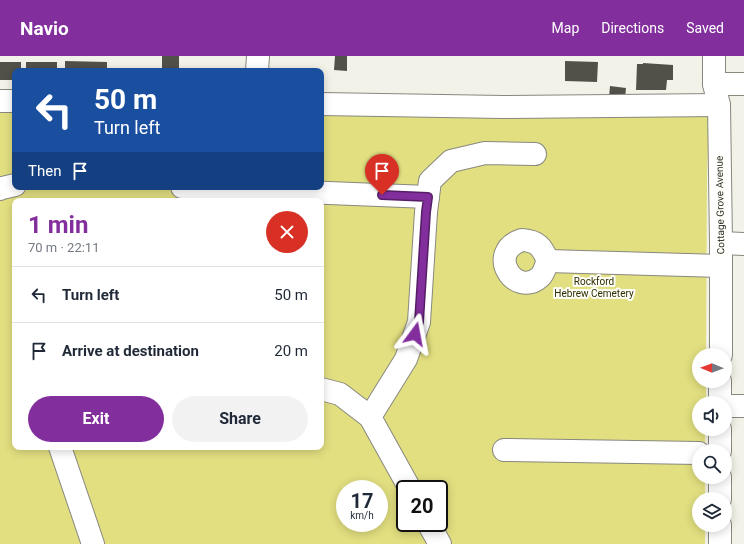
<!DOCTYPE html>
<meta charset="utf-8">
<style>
:root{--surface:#fff;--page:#f2f2f3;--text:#1f2937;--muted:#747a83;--line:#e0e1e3;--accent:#832e9d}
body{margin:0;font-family:Roboto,sans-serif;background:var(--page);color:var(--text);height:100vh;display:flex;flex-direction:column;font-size:15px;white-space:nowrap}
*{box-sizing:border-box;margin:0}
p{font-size:13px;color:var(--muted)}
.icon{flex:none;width:22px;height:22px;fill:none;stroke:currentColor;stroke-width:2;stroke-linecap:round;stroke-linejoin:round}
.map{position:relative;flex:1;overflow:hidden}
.details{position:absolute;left:12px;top:142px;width:312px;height:252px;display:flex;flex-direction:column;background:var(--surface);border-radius:8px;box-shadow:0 2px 10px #0003}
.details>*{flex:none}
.banner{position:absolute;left:12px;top:12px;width:312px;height:122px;border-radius:8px;box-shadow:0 2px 10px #0003;background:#1a4fa0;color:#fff;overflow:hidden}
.needle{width:26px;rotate:271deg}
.buttons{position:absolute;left:692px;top:292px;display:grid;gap:8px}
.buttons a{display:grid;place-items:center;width:40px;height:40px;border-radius:50%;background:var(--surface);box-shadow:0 2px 10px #0003;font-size:20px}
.speed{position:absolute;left:336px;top:424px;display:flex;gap:8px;font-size:20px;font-weight:700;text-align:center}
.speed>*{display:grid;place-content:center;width:52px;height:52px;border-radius:50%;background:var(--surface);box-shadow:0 2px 10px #0003;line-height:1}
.speed small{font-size:10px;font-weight:400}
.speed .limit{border:2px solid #111;border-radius:6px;background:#fff;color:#111}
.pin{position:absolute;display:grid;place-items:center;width:34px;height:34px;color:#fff;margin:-41px -17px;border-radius:50% 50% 50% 0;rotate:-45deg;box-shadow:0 0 4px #0007}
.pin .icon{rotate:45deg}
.me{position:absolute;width:44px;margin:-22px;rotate:13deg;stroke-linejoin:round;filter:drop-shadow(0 0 3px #0008)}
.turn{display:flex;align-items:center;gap:14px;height:84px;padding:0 16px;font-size:18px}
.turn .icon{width:52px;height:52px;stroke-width:2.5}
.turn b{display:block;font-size:28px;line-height:34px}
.then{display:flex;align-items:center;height:38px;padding:0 16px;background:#0003;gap:8px;font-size:15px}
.round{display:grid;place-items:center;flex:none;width:42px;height:42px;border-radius:21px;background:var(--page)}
.summary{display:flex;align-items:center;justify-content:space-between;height:68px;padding:0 16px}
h1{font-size:24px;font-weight:700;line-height:30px;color:var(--accent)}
.cta{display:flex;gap:8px;margin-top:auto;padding:8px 16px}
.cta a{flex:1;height:46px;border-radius:24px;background:var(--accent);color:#fff;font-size:16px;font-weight:700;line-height:46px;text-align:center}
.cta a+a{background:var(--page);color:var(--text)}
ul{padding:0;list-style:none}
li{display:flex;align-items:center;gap:12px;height:56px;padding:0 16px;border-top:1px solid var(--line)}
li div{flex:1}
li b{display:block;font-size:15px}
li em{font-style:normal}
header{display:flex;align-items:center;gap:24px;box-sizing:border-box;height:56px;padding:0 20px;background:var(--accent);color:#fff}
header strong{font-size:19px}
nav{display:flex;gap:22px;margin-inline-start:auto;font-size:14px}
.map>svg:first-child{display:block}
.green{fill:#e2df80;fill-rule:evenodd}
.building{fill:#515149}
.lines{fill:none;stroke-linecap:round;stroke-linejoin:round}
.minor-casing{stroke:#88887f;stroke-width:24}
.minor{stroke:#fff;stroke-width:22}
.route-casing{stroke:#551e66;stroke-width:10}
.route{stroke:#832e9d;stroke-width:7}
.labels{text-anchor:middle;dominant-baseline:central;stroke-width:4;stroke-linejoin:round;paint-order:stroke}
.street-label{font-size:10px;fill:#2d2d29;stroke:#fffff9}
.park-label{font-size:10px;fill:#2e2c00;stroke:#fffff9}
</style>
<header>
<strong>Navio</strong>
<nav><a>Map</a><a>Directions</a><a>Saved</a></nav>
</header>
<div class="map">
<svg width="744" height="488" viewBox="0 0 744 488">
<rect width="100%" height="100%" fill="#f2f2e8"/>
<!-- green -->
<path class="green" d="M0,49L15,50V131H321V54L709,60L707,119L706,299H699V325H706V347H699V373H705V395H699V421H705V443H699V469H705V488H0ZM15,145H321V391H15ZM345,433H379V467H345ZM405,433H439V467H405Z"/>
<!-- building -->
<g class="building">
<rect x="162" y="0" width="17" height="12"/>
<polygon points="335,0 347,0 347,15 334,14"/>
<polygon points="65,5 107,6 107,15 65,15"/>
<polygon points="565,5 598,6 597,26 565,25"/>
<polygon points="0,6 21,6 21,15 15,15 15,24 0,24"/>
<rect x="26" y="6" width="31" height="9"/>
<polygon points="643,7 673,9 673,24 667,24 666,34 636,34 637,8 643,8"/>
<rect x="189" y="12" width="29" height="3"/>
<rect x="294" y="13" width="25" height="2"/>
<polygon points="610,30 626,32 625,42 609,41"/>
</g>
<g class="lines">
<!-- minor casing -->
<g class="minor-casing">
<g id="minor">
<polyline points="714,0 714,28 719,49 721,187 721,299"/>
<polyline points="257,15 258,0"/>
<polyline points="714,28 744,28"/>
<polyline points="0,45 15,45"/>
<polyline points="321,48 503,51 719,49"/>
<polyline points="182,131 428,141"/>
<polyline points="0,133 2,132 15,129"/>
<path d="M522,184C538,185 542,191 548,205C545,210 545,216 540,221C515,243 485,196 522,184Z"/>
<polyline points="721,187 744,188"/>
<polyline points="548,205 721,210"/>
<polyline points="321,333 340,338 370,361 410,433"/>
<polyline points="720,347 720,325"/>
<polyline points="725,350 744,350"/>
<polyline points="370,361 406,303 419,266 426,156 430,125 451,105 485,97 535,98"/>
<polyline points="720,373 720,395"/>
<polyline points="60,391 93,488"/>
<polyline points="504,394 699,397"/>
<polyline points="720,443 720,421"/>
<polyline points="428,467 440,488"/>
<polyline points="720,488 720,469"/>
</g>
</g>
<!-- minor -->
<use href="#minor" class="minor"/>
</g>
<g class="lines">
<!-- route casing -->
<g class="route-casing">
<polyline id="route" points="382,139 428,141 426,156 419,266 415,278"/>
</g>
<!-- route -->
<use href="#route" class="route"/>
</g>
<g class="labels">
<!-- street labels -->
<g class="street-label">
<text transform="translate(720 149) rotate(-91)">Cottage Grove Avenue</text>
</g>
<!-- park labels -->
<g class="park-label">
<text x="594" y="225">Rockford<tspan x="594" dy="12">Hebrew Cemetery</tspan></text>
</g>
</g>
</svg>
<div class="buttons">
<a><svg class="needle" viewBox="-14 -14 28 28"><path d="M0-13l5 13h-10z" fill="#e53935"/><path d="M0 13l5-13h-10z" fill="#747a83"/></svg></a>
<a><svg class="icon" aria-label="sound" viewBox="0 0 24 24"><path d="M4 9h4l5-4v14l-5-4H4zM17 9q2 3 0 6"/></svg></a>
<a><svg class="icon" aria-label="search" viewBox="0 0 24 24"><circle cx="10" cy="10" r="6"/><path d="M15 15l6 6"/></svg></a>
<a><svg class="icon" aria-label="layers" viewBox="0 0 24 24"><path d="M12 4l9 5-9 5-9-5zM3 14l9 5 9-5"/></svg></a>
</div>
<div class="speed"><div>17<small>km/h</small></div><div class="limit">20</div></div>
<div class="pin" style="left:382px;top:139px;background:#d93025"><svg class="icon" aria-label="arrive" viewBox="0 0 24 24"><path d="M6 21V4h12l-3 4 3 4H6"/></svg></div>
<svg class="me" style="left:415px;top:278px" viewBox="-20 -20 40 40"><path d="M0-17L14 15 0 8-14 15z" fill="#832e9d" stroke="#fff" stroke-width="4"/></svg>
<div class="banner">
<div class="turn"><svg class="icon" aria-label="left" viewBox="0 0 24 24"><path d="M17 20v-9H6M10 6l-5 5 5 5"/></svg><div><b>50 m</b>Turn left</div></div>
<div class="then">Then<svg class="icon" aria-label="arrive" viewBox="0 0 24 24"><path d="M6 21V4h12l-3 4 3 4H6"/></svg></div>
</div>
<section class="details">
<div class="summary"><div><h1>1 min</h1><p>70 m · 22:11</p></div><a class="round" style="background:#d93025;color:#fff"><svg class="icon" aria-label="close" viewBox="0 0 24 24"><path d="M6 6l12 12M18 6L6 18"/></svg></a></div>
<ul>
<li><svg class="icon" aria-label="left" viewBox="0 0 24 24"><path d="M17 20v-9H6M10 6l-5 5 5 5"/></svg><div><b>Turn left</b></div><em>50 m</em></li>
<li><svg class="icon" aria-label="arrive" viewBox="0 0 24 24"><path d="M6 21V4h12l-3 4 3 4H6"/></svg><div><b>Arrive at destination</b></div><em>20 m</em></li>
</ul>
<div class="cta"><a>Exit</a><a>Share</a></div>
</section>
</div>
